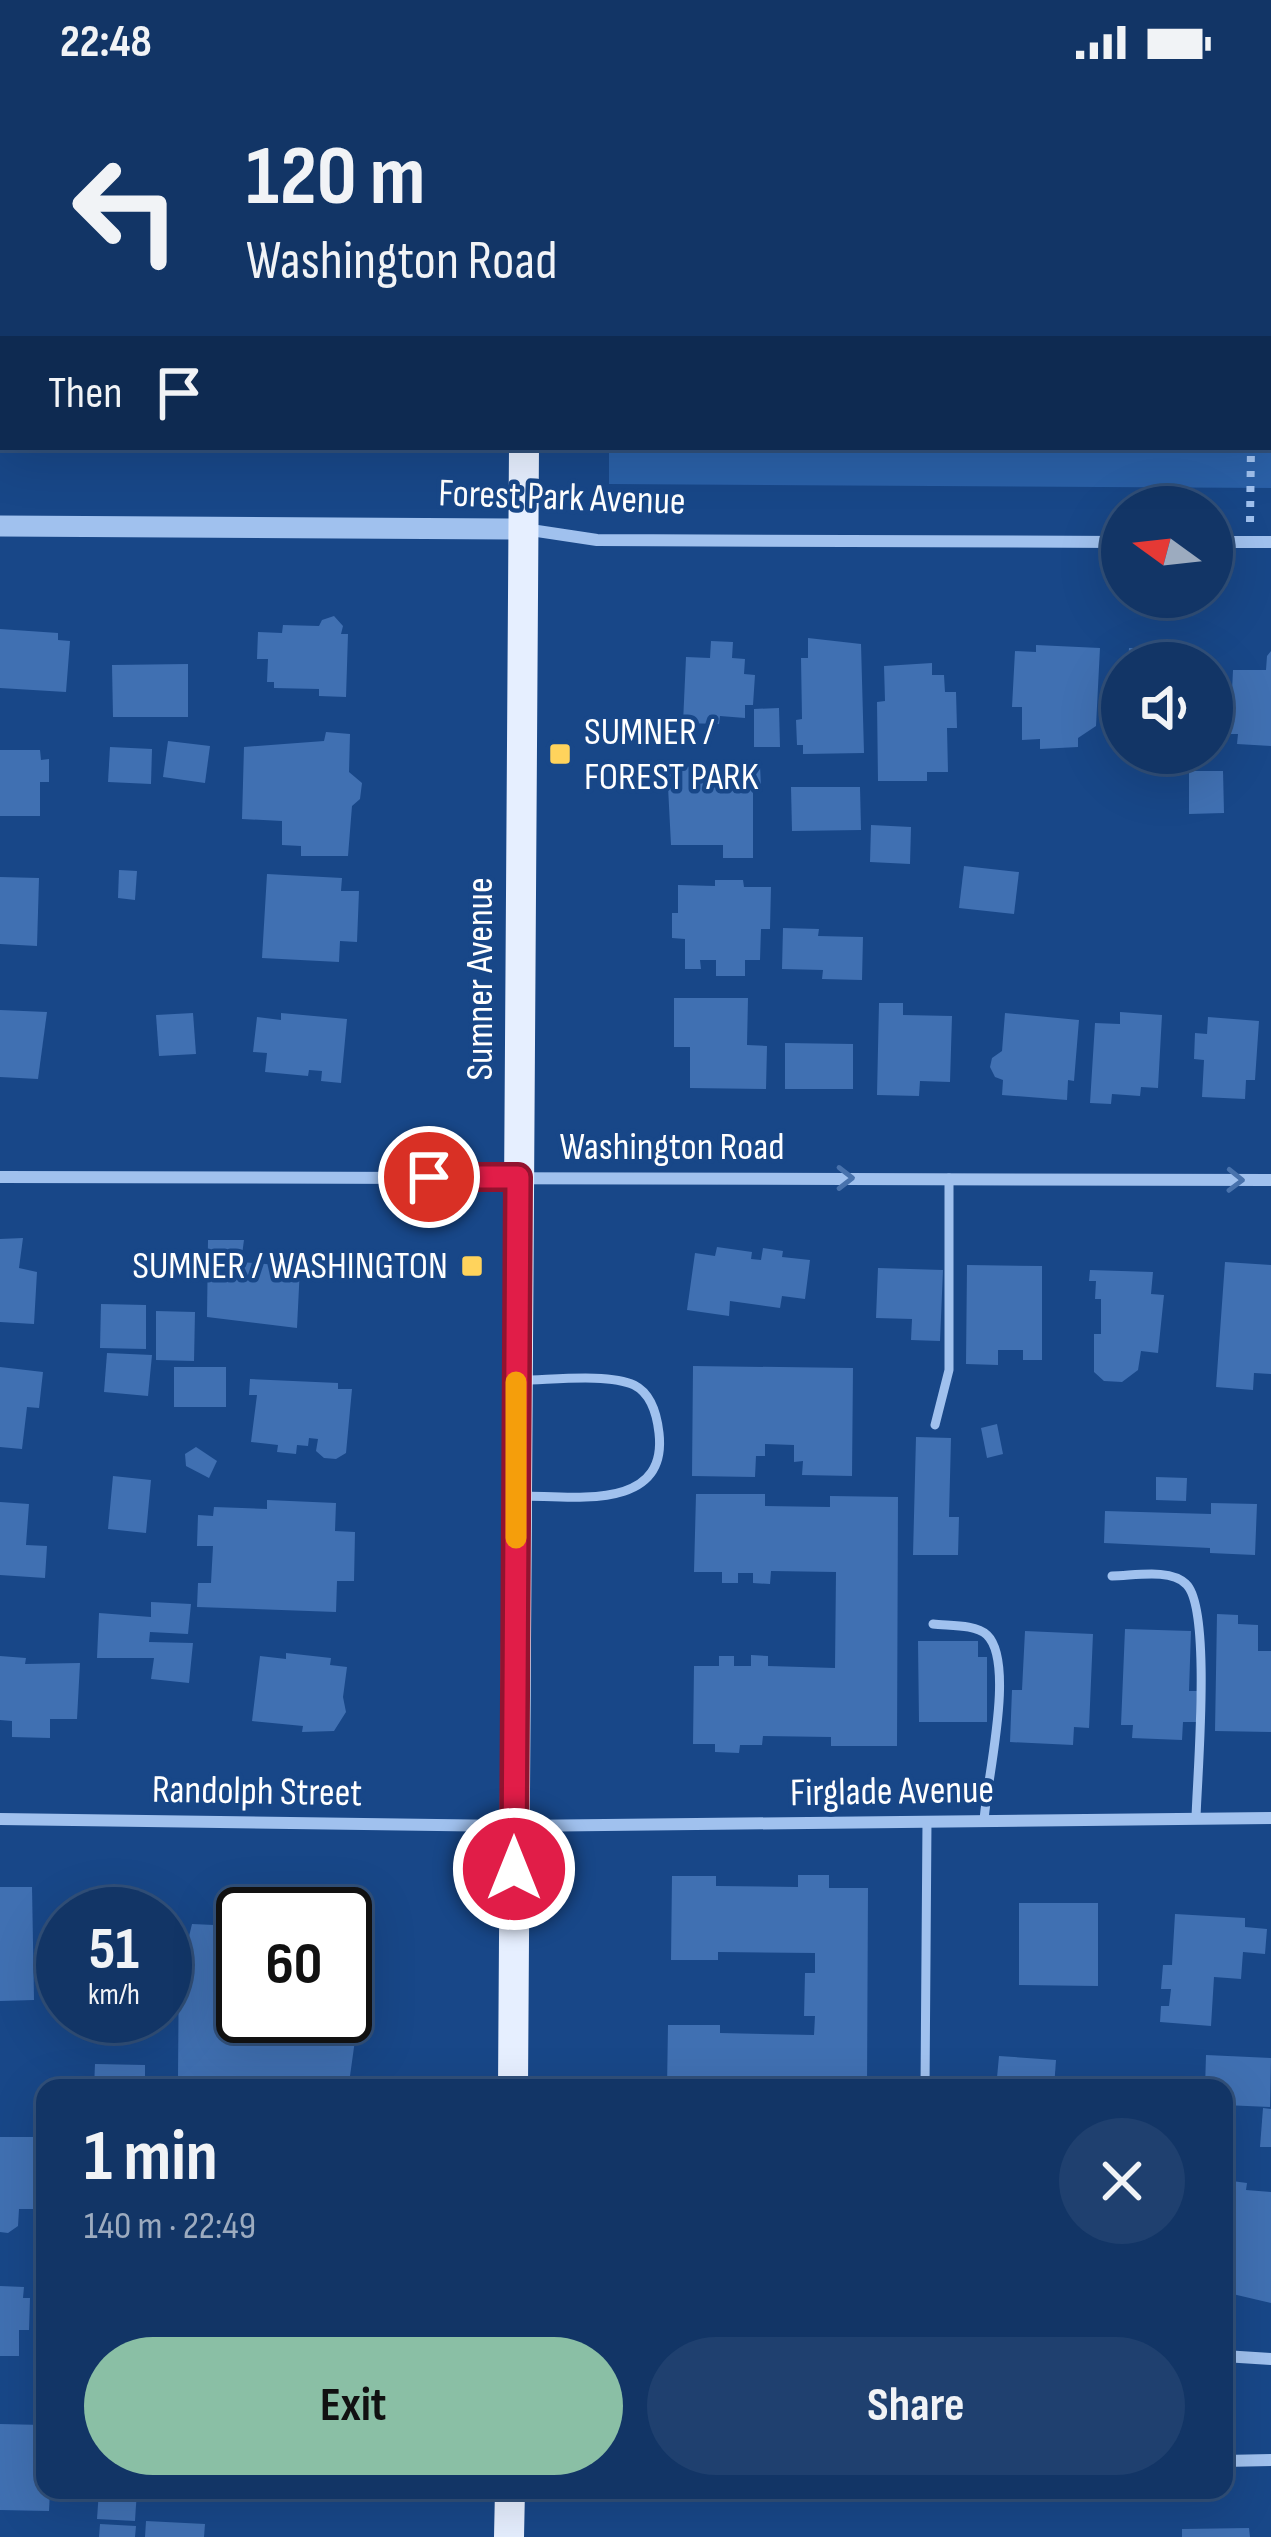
<!DOCTYPE html>
<meta charset="utf-8">
<style>
:root{--surface:#123566;--page:#1f406f;--text:#f1f3f6;--muted:#9cabbf;--line:#31507a;--accent:#8abfa5}
body{margin:0;font-family:"Sofia Sans Condensed",sans-serif;background:var(--page);color:var(--text);height:100vh;display:flex;flex-direction:column;font-size:45px;white-space:nowrap}
*{box-sizing:border-box;margin:0}
p{font-size:39px;color:var(--muted)}
.icon{flex:none;width:66px;height:66px;fill:none;stroke:currentColor;stroke-width:2;stroke-linecap:round;stroke-linejoin:round}
.map{position:relative;flex:1;overflow:hidden}
.panel{position:absolute;left:36px;top:1995px;width:1197px;height:420px;display:flex;flex-direction:column;background:var(--surface);border-radius:24px;box-shadow:0 12px 48px #0002,0 0 0 3px var(--line)}
.panel>*{flex:none}
.banner{position:absolute;left:0px;top:0px;width:1272px;height:366px;box-shadow:0 12px 48px #0002,0 0 0 3px var(--line);background:#123566;color:var(--text);overflow:hidden}
.needle{width:78px;rotate:285deg}
.buttons{position:absolute;left:1101px;top:402px;display:grid;gap:24px}
.buttons a{display:grid;place-items:center;width:132px;height:132px;border-radius:50%;background:var(--surface);box-shadow:0 12px 48px #0002,0 0 0 3px var(--line);font-size:60px}
.speed{position:absolute;left:36px;top:1803px;display:flex;gap:24px;font-size:60px;font-weight:700;text-align:center}
.speed>*{display:grid;place-content:center;width:156px;height:156px;border-radius:50%;background:var(--surface);box-shadow:0 12px 48px #0002,0 0 0 3px var(--line);line-height:1}
.speed small{font-size:30px;font-weight:400}
.speed .limit{border:6px solid #111;border-radius:18px;background:#fff;color:#111}
.pin{position:absolute;display:grid;place-items:center;width:102px;height:102px;color:#fff;margin:-51px;border:6px solid #fff;border-radius:50%;box-shadow:0 3px 12px #0007}
.me{position:absolute;width:132px;margin:-66px;rotate:0deg;stroke-linejoin:round;filter:drop-shadow(0 0 9px #0008)}
.turn{display:flex;align-items:center;gap:42px;height:252px;padding:0 48px;font-size:54px}
.turn .icon{width:156px;height:156px;stroke-width:2.5}
.turn b{display:block;font-size:84px;line-height:102px}
.then{display:flex;align-items:center;height:114px;padding:0 48px;background:#0003;gap:24px;font-size:45px}
.round{display:grid;place-items:center;flex:none;width:126px;height:126px;border-radius:63px;background:var(--page)}
.summary{display:flex;align-items:center;justify-content:space-between;height:204px;padding:0 48px}
h1{font-size:72px;font-weight:700;line-height:90px}
.button{display:flex;gap:24px;margin-top:auto;padding:24px 48px}
.button a{flex:1;height:138px;border-radius:72px;background:var(--accent);color:#111;font-size:48px;font-weight:700;line-height:138px;text-align:center}
.button a+a{background:var(--page);color:var(--text)}
.status{display:flex;justify-content:space-between;align-items:center;height:84px;padding:0 60px;background:var(--surface);direction:ltr}
.status svg{height:33px;fill:currentColor}
.map>svg:first-child{display:block}
.green{fill:#2a60a7}
.building{fill:#4070b2}
.lines{fill:none;stroke-linecap:round;stroke-linejoin:round}
.path{stroke:#a0c1ee;stroke-width:8;stroke-dasharray:6 9;stroke-linecap:butt}
.service{stroke:#a0c1ee;stroke-width:9}
.minor{stroke:#a0c1ee;stroke-width:12}
.tertiary{stroke:#a0c1ee;stroke-width:21}
.primary{stroke:#e6efff;stroke-width:30}
.oneway{stroke:#4872ac}
.route-casing{stroke:#92132f;stroke-width:30}
.route{stroke:#e11d48;stroke-width:21}
.slow{stroke:#f59e0b;stroke-width:21}
.poi-dot{fill:#ffd35c;stroke:#184788;stroke-width:4.5}
.labels{text-anchor:middle;dominant-baseline:central;stroke-width:9;stroke-linejoin:round;paint-order:stroke}
.street-label{font-size:39px;fill:#fff;stroke:#184788}
.poi-label{font-size:39px;fill:#fff;stroke:#184788;text-anchor:start}
</style>
<div class="status"><b>22:48</b><svg viewBox="0 0 49 12"><path d="M0 12V9h3v3zM5 12V6h3v6zM10 12V3h3v9zM15 12V0h3v12zM26 1h20v11H26zM47 4h2v5h-2z"/></svg></div>
<div class="map">
<svg width="1271" height="2453" viewBox="0 0 1271 2453">
<rect width="100%" height="100%" fill="#184788"/>
<!-- green -->
<polygon class="green" points="611,0 1271,0 1271,404 609,400 609,363 1269,363 1269,3"/>
<!-- building -->
<g class="building">
<polygon points="334,532 343,542 341,550 348,550 346,613 319,612 319,605 274,604 274,598 267,598 268,575 257,575 258,548 282,549 283,541 319,542 322,536"/>
<polygon points="0,545 58,549 58,556 70,557 66,608 0,604"/>
<polygon points="808,554 861,560 864,669 803,670 803,661 797,661 796,636 802,635 801,574 808,574"/>
<polygon points="711,557 733,558 732,574 745,575 744,590 755,591 753,621 745,621 745,634 720,632 719,640 683,639 686,573 710,574"/>
<polygon points="1036,561 1100,564 1096,642 1078,654 1078,663 1040,665 1040,655 1022,656 1022,623 1012,623 1015,567 1036,568"/>
<polygon points="1129,564 1183,566 1182,579 1128,579"/>
<polygon points="1271,567 1271,662 1237,660 1238,650 1230,650 1233,586 1266,586 1267,572"/>
<polygon points="932,579 932,591 944,591 945,608 956,608 957,644 947,644 948,688 927,688 927,697 878,697 877,618 885,617 884,582"/>
<polygon points="188,580 188,633 113,633 112,581"/>
<polygon points="779,624 780,663 754,663 754,625"/>
<polygon points="326,648 350,650 349,688 362,699 360,715 352,722 348,772 301,772 301,762 282,761 282,737 242,735 244,663 324,657"/>
<polygon points="168,657 210,662 205,699 163,693"/>
<polygon points="110,663 152,665 151,700 108,698"/>
<polygon points="0,666 40,666 41,676 49,675 49,698 40,698 40,732 0,732"/>
<polygon points="760,682 761,703 753,703 753,774 723,774 723,761 671,761 667,683"/>
<polygon points="1189,687 1223,687 1224,729 1189,730"/>
<polygon points="791,703 860,703 861,746 792,747"/>
<polygon points="871,741 911,743 910,780 870,778"/>
<polygon points="964,782 1019,788 1014,830 959,824"/>
<polygon points="119,786 137,787 135,816 118,814"/>
<polygon points="267,790 342,794 341,807 359,807 357,858 340,857 339,878 262,874"/>
<polygon points="0,793 39,794 37,862 0,860"/>
<polygon points="715,796 743,796 744,803 771,803 770,845 761,845 760,876 745,876 745,892 716,892 716,876 700,876 701,885 685,885 685,855 672,854 672,829 678,829 678,801 715,802"/>
<polygon points="783,844 819,845 818,852 863,853 862,896 822,895 823,886 782,885"/>
<polygon points="674,914 748,914 747,961 767,962 766,1005 690,1004 690,963 674,963"/>
<polygon points="879,919 903,919 903,931 952,932 950,998 920,997 919,1012 877,1011"/>
<polygon points="0,926 47,928 38,995 0,993"/>
<polygon points="1120,928 1162,931 1158,1004 1141,1003 1140,1012 1112,1010 1111,1020 1090,1019 1095,939 1120,940"/>
<polygon points="193,929 196,970 159,972 156,931"/>
<polygon points="281,929 347,935 341,999 321,997 322,987 309,986 308,992 265,988 267,969 253,968 257,933 281,936"/>
<polygon points="1005,929 1079,936 1074,997 1068,996 1067,1016 1002,1011 1003,996 995,993 990,983 992,974 1002,967"/>
<polygon points="1208,933 1259,937 1255,996 1246,996 1245,1015 1202,1013 1204,976 1194,975 1195,949 1207,950"/>
<polygon points="785,959 853,960 853,1005 785,1005"/>
<polygon points="23,1154 19,1184 37,1188 34,1240 0,1238 0,1155"/>
<polygon points="208,1156 244,1156 241,1178 300,1183 297,1244 207,1233"/>
<polygon points="717,1163 752,1168 751,1175 761,1176 763,1164 783,1167 782,1173 810,1176 805,1215 782,1212 780,1224 730,1217 729,1232 687,1226 695,1169 715,1172"/>
<polygon points="1225,1178 1271,1181 1271,1290 1254,1289 1253,1306 1216,1303"/>
<polygon points="967,1181 1042,1182 1042,1276 1023,1276 1023,1266 998,1266 998,1281 966,1280"/>
<polygon points="878,1184 943,1186 940,1257 911,1256 912,1235 876,1234"/>
<polygon points="1090,1186 1153,1188 1151,1210 1164,1211 1158,1269 1141,1267 1138,1286 1122,1298 1104,1297 1094,1288 1094,1250 1101,1250 1101,1215 1095,1215 1096,1197 1089,1197"/>
<polygon points="101,1220 146,1221 146,1265 100,1264"/>
<polygon points="156,1227 195,1228 194,1277 156,1276"/>
<polygon points="107,1269 152,1271 148,1312 104,1308"/>
<polygon points="693,1282 853,1284 852,1392 802,1391 803,1377 794,1378 794,1361 765,1360 765,1372 756,1372 755,1393 692,1392"/>
<polygon points="0,1283 43,1288 39,1324 27,1323 22,1365 0,1363"/>
<rect x="174" y="1283" width="52" height="40"/>
<polygon points="250,1295 338,1299 338,1305 352,1305 346,1369 336,1375 324,1374 316,1367 318,1355 309,1354 308,1362 297,1361 296,1370 277,1368 278,1361 251,1358 257,1311 249,1311"/>
<polygon points="997,1340 1003,1370 987,1374 981,1344"/>
<polygon points="916,1353 951,1354 949,1433 959,1433 958,1471 913,1471"/>
<polygon points="196,1363 217,1377 209,1394 186,1382 185,1370"/>
<polygon points="113,1392 151,1396 146,1449 108,1445"/>
<polygon points="1156,1393 1187,1394 1186,1417 1156,1416"/>
<polygon points="696,1410 765,1410 765,1422 830,1423 830,1412 898,1413 897,1662 831,1662 831,1653 763,1652 762,1661 740,1661 739,1669 715,1668 715,1660 693,1660 694,1582 719,1582 719,1572 734,1572 734,1582 751,1582 751,1571 768,1572 768,1582 835,1584 836,1488 771,1487 770,1500 753,1499 753,1489 738,1489 738,1499 722,1499 722,1488 694,1488"/>
<polygon points="267,1416 336,1419 335,1447 355,1448 354,1497 337,1497 336,1528 197,1523 198,1499 211,1499 213,1462 197,1462 198,1431 213,1432 214,1423 267,1425"/>
<polygon points="0,1418 29,1420 26,1461 47,1462 45,1494 0,1491"/>
<polygon points="1211,1419 1257,1420 1255,1471 1210,1469 1210,1464 1104,1459 1105,1427 1211,1430"/>
<polygon points="151,1518 191,1520 188,1550 150,1548 149,1558 193,1559 189,1599 151,1595 154,1574 97,1574 99,1529 151,1533"/>
<polygon points="1217,1530 1238,1531 1238,1540 1258,1541 1258,1567 1271,1567 1271,1648 1215,1647"/>
<polygon points="1125,1545 1191,1547 1189,1607 1197,1607 1196,1638 1183,1638 1182,1656 1132,1654 1133,1641 1121,1641"/>
<polygon points="1025,1547 1093,1550 1089,1644 1074,1643 1073,1661 1010,1658 1012,1606 1022,1606"/>
<polygon points="918,1557 978,1557 978,1573 987,1573 987,1638 919,1638"/>
<polygon points="286,1569 331,1574 330,1581 347,1583 343,1613 346,1628 334,1647 302,1648 303,1642 252,1637 260,1572 286,1575"/>
<polygon points="0,1572 26,1574 25,1580 80,1579 77,1635 50,1635 50,1654 12,1653 12,1637 0,1636"/>
<polygon points="798,1791 829,1791 829,1804 868,1804 867,2004 667,2004 668,1941 720,1941 720,1949 814,1951 815,1932 804,1932 805,1889 815,1889 815,1869 718,1868 718,1876 671,1876 672,1792 716,1792 716,1802 798,1803"/>
<polygon points="0,1803 32,1803 34,1916 0,1917"/>
<polygon points="1019,1819 1098,1819 1098,1902 1019,1901"/>
<polygon points="243,1827 243,1932 345,1932 345,1867 350,1867 355,1956 350,1992 340,1992 340,2004 190,2004 190,1993 178,1993 179,1865 186,1865 192,1840 214,1841 213,1835 233,1834 233,1828"/>
<polygon points="1175,1830 1245,1834 1245,1843 1267,1845 1265,1870 1243,1868 1241,1895 1214,1893 1211,1942 1160,1938 1161,1922 1169,1922 1171,1905 1161,1905 1163,1881 1172,1881"/>
<polygon points="101,1932 146,1932 146,1954 101,1955"/>
<polygon points="1206,1971 1271,1974 1270,2023 1224,2021 1224,2004 1205,2004"/>
<polygon points="999,1972 1056,1976 1054,2004 996,2004"/>
<polygon points="95,1980 145,1981 145,2004 94,2004"/>
<polygon points="1263,2024 1271,2025 1271,2063 1260,2063"/>
<polygon points="0,2053 35,2053 34,2125 19,2125 18,2142 8,2149 0,2148"/>
<polygon points="1224,2096 1247,2099 1246,2106 1271,2108 1271,2219 1224,2208 1224,2174 1228,2172 1231,2136 1224,2136"/>
<polygon points="0,2202 24,2203 23,2214 30,2214 29,2246 19,2246 19,2272 0,2272"/>
<polygon points="0,2340 43,2341 41,2404 50,2406 49,2427 0,2426"/>
<polygon points="99,2406 137,2406 135,2437 97,2435"/>
<polygon points="146,2437 205,2440 204,2453 145,2453"/>
<polygon points="100,2440 136,2442 135,2453 99,2453"/>
<polygon points="1249,2444 1250,2453 1182,2453 1182,2445"/>
</g>
<g class="lines">
<!-- path -->
<g class="path">
<polyline points="955,3 958,0"/>
<polyline points="1269,186 1271,183"/>
<polyline points="1250,438 1251,363"/>
</g>
<!-- service -->
<g class="service">
<polyline points="935,1341 949,1286 949,1094"/>
<path d="M521,1412C572,1412 668,1428 659,1349C657,1331 652,1310 634,1301C609,1289 550,1296 521,1296"/>
<path d="M1112,1492C1133,1492 1170,1484 1186,1500C1212,1524 1197,1693 1196,1734"/>
<path d="M933,1540C949,1542 975,1540 987,1551C1016,1579 986,1698 984,1737"/>
<polyline points="925,2004 927,1737"/>
</g>
<!-- minor -->
<g class="minor">
<polyline points="524,445 597,456 1122,458"/>
<polyline points="1212,458 1271,458"/>
<polyline points="0,1093 1271,1096"/>
<polyline points="0,1735 514,1742 1271,1734"/>
<polyline points="1224,2272 1271,2275"/>
<polyline points="1224,2377 1271,2376"/>
</g>
<!-- tertiary -->
<polyline class="tertiary" points="0,442 523,445"/>
<!-- primary -->
<g class="primary">
<polyline points="526,3 526,0"/>
<polyline points="513,2004 524,363"/>
<polyline points="509,2453 510,2406"/>
</g>
</g>
<!-- one-way arrows -->
<defs><path id="oneway-chevron" d="M-2-3.5L2.5 0L-2 3.5" fill="none" stroke-width="1.6" stroke-linecap="round" stroke-linejoin="round" transform="scale(3)"/></defs>
<g class="oneway">
<use href="#oneway-chevron" transform="translate(845 1094)"/>
<use href="#oneway-chevron" transform="translate(1235 1096) rotate(1)"/>
</g>
<g class="lines">
<!-- route casing -->
<g class="route-casing">
<polyline id="route" points="429,1093 518,1093 514,1785"/>
</g>
<!-- route -->
<use href="#route" class="route"/>
<!-- slow -->
<polyline class="slow" points="516,1454 516,1298"/>
</g>
<!-- markers -->
<g class="poi-dot">
<rect x="548" y="658" width="24" height="24" rx="6"/>
<rect x="460" y="1170" width="24" height="24" rx="6"/>
</g>
<g class="labels">
<!-- street labels -->
<g class="street-label">
<text transform="translate(562 414) rotate(2)">Forest Park Avenue</text>
<text transform="translate(480 895) rotate(-90)">Sumner Avenue</text>
<text x="672" y="1063">Washington Road</text>
<text transform="translate(257 1708) rotate(1)">Randolph Street</text>
<text transform="translate(892 1708) rotate(-1)">Firglade Avenue</text>
</g>
<!-- poi labels -->
<g class="poi-label">
<text x="584" y="648">SUMNER /<tspan x="584" dy="45">FOREST PARK</tspan></text>
<text x="448" y="1182" text-anchor="end">SUMNER / WASHINGTON</text>
</g>
</g>
</svg>
<div class="buttons">
<a><svg class="needle" viewBox="-14 -14 28 28"><path d="M0-13l5 13h-10z" fill="#e53935"/><path d="M0 13l5-13h-10z" fill="#9cabbf"/></svg></a>
<a><svg class="icon" aria-label="sound" viewBox="0 0 24 24"><path d="M4 9h4l5-4v14l-5-4H4zM17 9q2 3 0 6"/></svg></a>
</div>
<div class="speed"><div>51<small>km/h</small></div><div class="limit">60</div></div>
<div class="pin" style="left:429px;top:1093px;background:#d93025"><svg class="icon" aria-label="arrive" viewBox="0 0 24 24"><path d="M6 21V4h12l-3 4 3 4H6"/></svg></div>
<svg class="me" style="left:514px;top:1785px" viewBox="-20 -20 40 40"><circle r="17" fill="#e11d48" stroke="#fff" stroke-width="3"/><path d="M0-11L8 9 0 5-8 9z" fill="#fff"/></svg>
<div class="banner">
<div class="turn"><svg class="icon" aria-label="left" viewBox="0 0 24 24"><path d="M17 20v-9H6M10 6l-5 5 5 5"/></svg><div><b>120 m</b>Washington Road</div></div>
<div class="then">Then<svg class="icon" aria-label="arrive" viewBox="0 0 24 24"><path d="M6 21V4h12l-3 4 3 4H6"/></svg></div>
</div>
<section class="panel">
<div class="summary"><div><h1>1 min</h1><p>140 m · 22:49</p></div><a class="round"><svg class="icon" aria-label="close" viewBox="0 0 24 24"><path d="M6 6l12 12M18 6L6 18"/></svg></a></div>
<div class="button"><a>Exit</a><a>Share</a></div>
</section>
</div>
